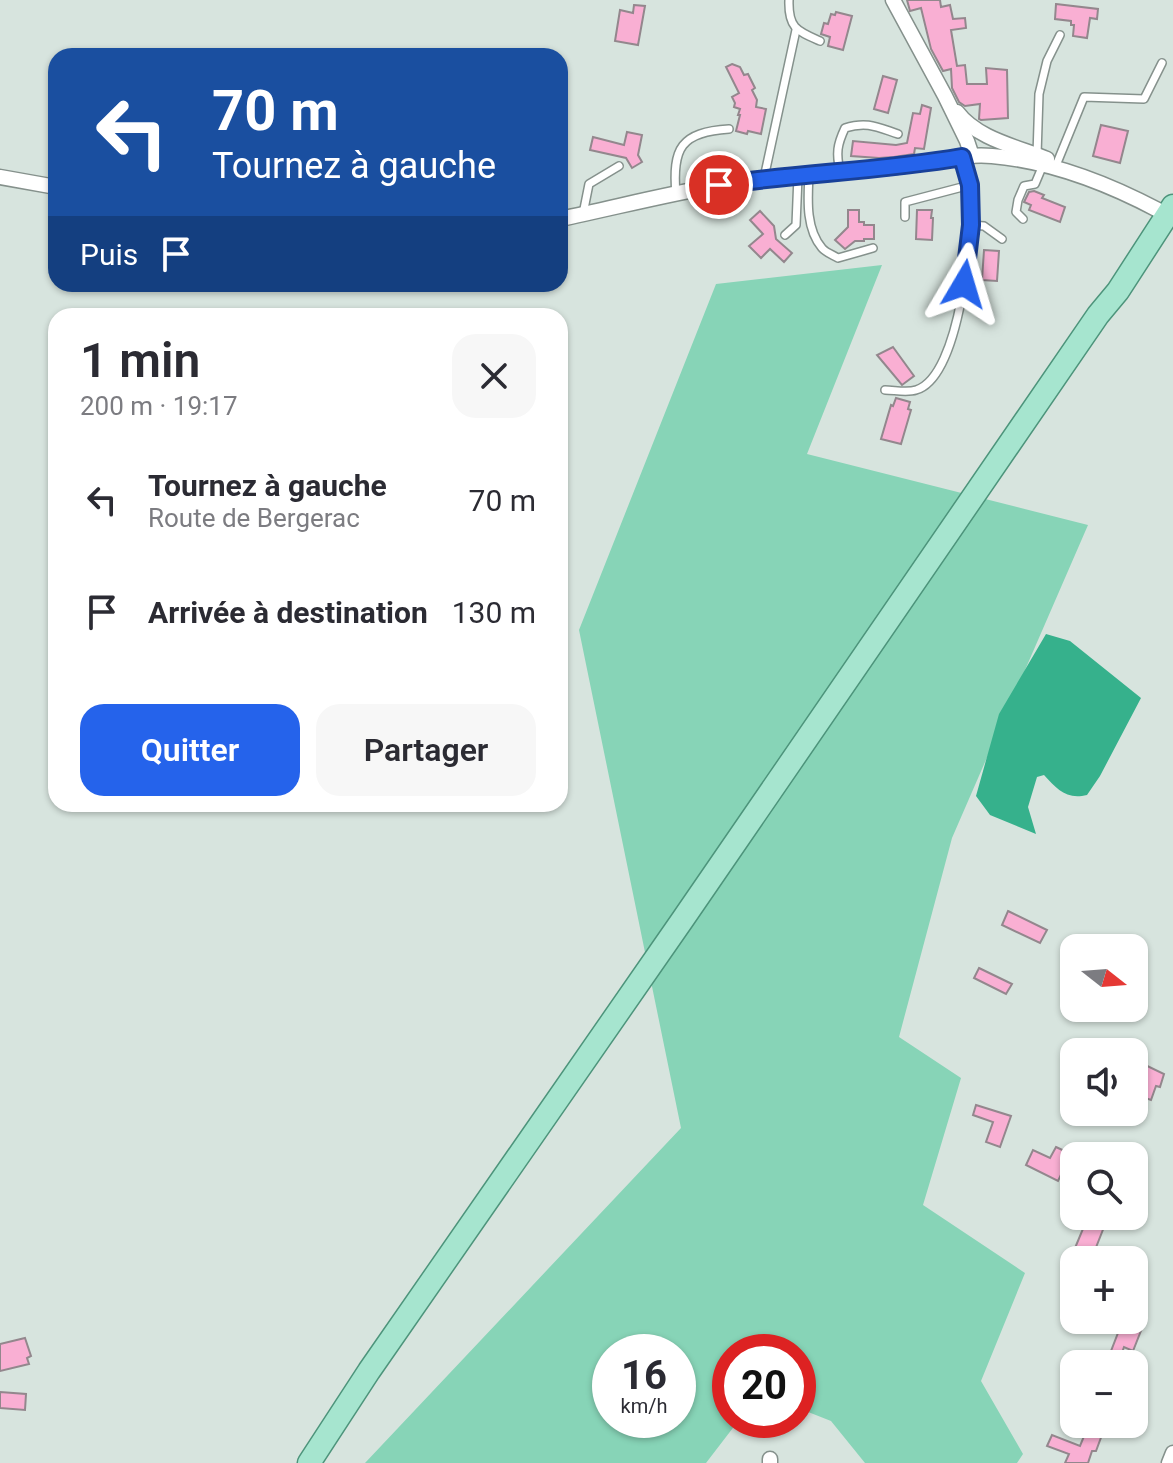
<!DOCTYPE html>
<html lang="fr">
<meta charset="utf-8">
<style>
:root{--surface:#fff;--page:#f7f7f7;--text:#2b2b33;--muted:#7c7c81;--accent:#2563eb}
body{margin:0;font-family:Roboto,sans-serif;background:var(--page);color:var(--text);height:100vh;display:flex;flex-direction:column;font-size:30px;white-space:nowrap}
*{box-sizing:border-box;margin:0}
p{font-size:26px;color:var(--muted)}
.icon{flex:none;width:44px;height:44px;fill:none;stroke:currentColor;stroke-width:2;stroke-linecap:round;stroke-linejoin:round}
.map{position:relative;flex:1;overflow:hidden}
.drawer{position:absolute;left:48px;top:308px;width:520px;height:504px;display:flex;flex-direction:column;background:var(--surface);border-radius:24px;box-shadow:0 2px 6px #0004}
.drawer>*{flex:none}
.guide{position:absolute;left:48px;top:48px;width:520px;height:244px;border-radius:24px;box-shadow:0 2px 6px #0004;background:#1a4fa0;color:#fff;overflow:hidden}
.needle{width:52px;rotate:107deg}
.fabs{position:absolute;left:1060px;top:934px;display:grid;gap:16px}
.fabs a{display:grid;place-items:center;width:88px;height:88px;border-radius:16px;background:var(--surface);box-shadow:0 2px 6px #0004;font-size:40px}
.speed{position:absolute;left:592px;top:1334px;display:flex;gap:16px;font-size:40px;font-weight:700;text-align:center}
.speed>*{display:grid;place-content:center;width:104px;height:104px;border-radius:50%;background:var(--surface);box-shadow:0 2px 6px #0004;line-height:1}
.speed small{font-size:20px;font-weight:400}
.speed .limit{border:12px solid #d22;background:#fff;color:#111}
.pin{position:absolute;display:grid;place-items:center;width:68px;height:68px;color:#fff;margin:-34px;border:4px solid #fff;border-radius:50%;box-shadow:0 2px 8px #0007}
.me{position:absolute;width:88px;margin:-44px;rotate:7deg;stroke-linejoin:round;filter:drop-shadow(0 0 6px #0008)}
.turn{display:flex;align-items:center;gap:28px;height:168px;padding:0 32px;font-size:36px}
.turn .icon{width:104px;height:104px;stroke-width:2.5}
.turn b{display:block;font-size:56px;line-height:68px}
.then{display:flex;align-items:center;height:76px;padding:0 32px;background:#0003;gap:16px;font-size:30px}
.round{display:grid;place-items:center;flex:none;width:84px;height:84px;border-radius:24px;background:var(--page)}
.headline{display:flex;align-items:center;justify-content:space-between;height:136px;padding:0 32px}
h1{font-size:48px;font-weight:600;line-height:60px}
.primary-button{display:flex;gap:16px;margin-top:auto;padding:16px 32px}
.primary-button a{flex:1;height:92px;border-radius:24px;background:var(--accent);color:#fff;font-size:32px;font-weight:600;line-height:92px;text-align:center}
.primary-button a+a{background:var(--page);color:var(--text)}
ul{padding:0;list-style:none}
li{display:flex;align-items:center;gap:24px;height:112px;padding:0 32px}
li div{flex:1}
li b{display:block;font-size:30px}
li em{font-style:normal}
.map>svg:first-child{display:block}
.green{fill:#87d4b7;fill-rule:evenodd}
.water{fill:#36b18c}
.building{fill:#f9afd3;stroke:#93878d;stroke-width:2}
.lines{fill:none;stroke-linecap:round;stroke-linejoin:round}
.service-casing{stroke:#85918c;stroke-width:10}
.minor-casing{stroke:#85918c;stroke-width:17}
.primary-casing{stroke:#4d947b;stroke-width:25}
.service{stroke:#fff;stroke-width:7}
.minor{stroke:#fff;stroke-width:14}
.primary{stroke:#a6e5cf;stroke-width:22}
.route-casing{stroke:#184099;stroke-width:20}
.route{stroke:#2563eb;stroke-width:14}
</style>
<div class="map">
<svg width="1173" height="1463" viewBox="0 0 1173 1463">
<rect width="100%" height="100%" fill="#d7e4de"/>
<!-- green -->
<path class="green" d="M882,265L807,454L1088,525L952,838L899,1037L961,1078L923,1205L1025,1273L981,1381L1023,1454L1017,1463H865L831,1421L798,1408V1352H730V1420H739L706,1463H365L681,1128L579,630L716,284ZM610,1352H678V1420H610Z"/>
<!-- water -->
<path class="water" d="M1046,634L1070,641L1141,698L1100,776L1087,795C1066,800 1057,789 1044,775L1037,777L1028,807L1036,834L990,815L976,796L999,714Z"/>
<!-- building -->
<g class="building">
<polygon points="907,0 940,0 941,7 950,5 953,19 965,18 966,28 951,30 957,66 965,65 967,84 987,84 986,68 1007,70 1008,118 981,120 979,119 980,104 965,106 959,102 952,88 951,69 943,71 931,49 921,8 910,11"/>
<polygon points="1056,4 1098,9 1097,19 1090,18 1087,38 1073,36 1074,25 1071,25 1071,21 1055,19"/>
<polygon points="634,5 645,6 638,45 615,41 620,10 633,13"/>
<polygon points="836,12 852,16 843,50 828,46 830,37 821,34 824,23 828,24 831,14 835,15"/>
<polygon points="732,64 740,67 744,75 748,74 755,88 752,90 757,100 756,107 766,109 761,134 748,131 747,134 736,131 740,115 738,115 740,109 734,107 735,103 732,97 739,93 726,67"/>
<polygon points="883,76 897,80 888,113 874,109"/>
<polygon points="922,105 931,108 924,149 915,148 914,154 894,157 879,158 851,156 853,141 896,145 907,143 913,113 920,114"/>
<polygon points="1101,125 1128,131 1120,163 1093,156"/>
<polygon points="627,132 642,135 638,155 642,162 632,168 626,158 590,150 593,137 624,145"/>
<polygon points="1034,191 1044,195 1042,198 1065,207 1060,222 1029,210 1031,205 1024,202 1029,192"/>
<polygon points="848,210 859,210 859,222 864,222 864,225 874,225 874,239 864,239 864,241 855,241 845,249 835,240 848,227"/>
<polygon points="917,210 932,210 931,218 933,218 932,240 916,239"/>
<polygon points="760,211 774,226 776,239 792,253 784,262 770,249 761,258 749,246 763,234 750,220"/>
<polygon points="984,250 999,251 997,281 982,280"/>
<polygon points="893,347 914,376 902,385 877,355"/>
<polygon points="896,398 910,402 908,409 911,410 901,444 881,439 891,405 893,406"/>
<polygon points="1008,911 1047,930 1040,943 1002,925"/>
<polygon points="979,968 1012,984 1006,994 974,978"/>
<polygon points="1139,1062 1164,1074 1160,1087 1156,1086 1151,1100 1134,1094 1139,1079 1134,1077 1134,1074"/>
<polygon points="976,1105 1011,1116 1000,1147 986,1142 993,1122 973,1115"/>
<polygon points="1056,1147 1071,1154 1058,1181 1026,1165 1033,1150 1050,1158"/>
<polygon points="1087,1219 1104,1227 1093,1255 1075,1248"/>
<polygon points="1123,1320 1137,1320 1144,1323 1133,1351 1124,1347 1118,1364 1106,1364"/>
<polygon points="25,1338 31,1356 27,1358 29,1364 0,1371 0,1344"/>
<polygon points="0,1392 26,1394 25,1410 0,1408"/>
<polygon points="1089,1424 1106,1424 1096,1451 1092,1451 1088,1463 1065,1463 1069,1454 1047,1446 1052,1435 1080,1446"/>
</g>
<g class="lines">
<!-- service casing -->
<g class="service-casing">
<g id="service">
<path d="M789,0C788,28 797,31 820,41"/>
<polyline points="1037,155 1039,94 1047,61 1060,35"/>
<polyline points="1057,163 1084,97 1144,99 1162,63"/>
<path d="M840,172C836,153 837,145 845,128C867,121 877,127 898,134"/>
<path d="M809,174C808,197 805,228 822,248C825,252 833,255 838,258L873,248"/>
<polyline points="764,178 796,30"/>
<path d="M676,194C672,148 681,132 729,129"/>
<polyline points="583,214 589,184 619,166"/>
<polyline points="905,217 905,202 970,185"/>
<polyline points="1023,219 1016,212 1018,200 1024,186 1035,184 1043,165"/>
<polyline points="971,225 984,226 1002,239"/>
<polyline points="785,235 796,225 798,176"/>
<path d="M885,390C894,390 907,393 916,390C961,377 974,228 970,187C969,177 965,167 962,157"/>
</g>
</g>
<!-- minor casing -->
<g class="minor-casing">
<g id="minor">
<polyline points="893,0 945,96 967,141 972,156"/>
<path d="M957,112C977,139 1018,147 1047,159"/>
<polyline points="0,177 56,187"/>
<path d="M560,219C613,208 667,194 720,185C778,175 837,172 895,167C925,164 962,153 992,156C1050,161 1107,183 1158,210"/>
<polyline points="770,1459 770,1463"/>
<polyline points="1169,1463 1173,1453"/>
</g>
</g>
<!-- primary casing -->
<g class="primary-casing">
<polyline id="primary" points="309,1463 369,1371 683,919 1098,315 1118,291 1173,206"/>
</g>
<!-- service -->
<use href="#service" class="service"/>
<!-- minor -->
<use href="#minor" class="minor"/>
<!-- primary -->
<use href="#primary" class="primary"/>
</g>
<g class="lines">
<!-- route casing -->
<g class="route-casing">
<path id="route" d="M719,185C800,173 882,171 962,157L970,185L971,225L964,284"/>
</g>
<!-- route -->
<use href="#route" class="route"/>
</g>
</svg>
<div class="fabs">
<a><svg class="needle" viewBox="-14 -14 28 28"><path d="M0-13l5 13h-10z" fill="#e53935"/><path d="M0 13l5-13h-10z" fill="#7c7c81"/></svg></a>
<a><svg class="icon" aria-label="sound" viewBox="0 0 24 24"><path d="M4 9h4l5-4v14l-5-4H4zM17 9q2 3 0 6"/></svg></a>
<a><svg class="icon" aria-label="search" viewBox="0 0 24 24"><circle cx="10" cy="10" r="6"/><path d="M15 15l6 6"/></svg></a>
<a>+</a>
<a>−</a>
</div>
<div class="speed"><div>16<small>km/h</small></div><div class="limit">20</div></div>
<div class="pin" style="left:719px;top:185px;background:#d93025"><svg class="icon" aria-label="arrive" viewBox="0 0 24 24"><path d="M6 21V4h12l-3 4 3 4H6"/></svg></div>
<svg class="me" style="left:964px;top:284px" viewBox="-20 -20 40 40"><path d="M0-17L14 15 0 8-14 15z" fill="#2563eb" stroke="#fff" stroke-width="4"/></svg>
<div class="guide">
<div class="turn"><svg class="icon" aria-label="left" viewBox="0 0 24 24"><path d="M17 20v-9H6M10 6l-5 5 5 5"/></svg><div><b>70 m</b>Tournez à gauche</div></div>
<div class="then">Puis<svg class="icon" aria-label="arrive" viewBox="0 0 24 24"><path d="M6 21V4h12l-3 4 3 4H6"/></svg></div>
</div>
<section class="drawer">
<div class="headline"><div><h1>1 min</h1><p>200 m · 19:17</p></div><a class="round"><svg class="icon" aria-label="close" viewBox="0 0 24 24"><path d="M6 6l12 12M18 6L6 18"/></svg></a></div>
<ul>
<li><svg class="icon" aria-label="left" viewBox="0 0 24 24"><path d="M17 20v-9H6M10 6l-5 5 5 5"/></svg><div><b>Tournez à gauche</b><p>Route de Bergerac</p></div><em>70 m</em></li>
<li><svg class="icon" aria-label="arrive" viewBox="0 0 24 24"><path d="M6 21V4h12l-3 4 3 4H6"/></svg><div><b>Arrivée à destination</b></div><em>130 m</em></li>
</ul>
<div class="primary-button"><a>Quitter</a><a>Partager</a></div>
</section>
</div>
